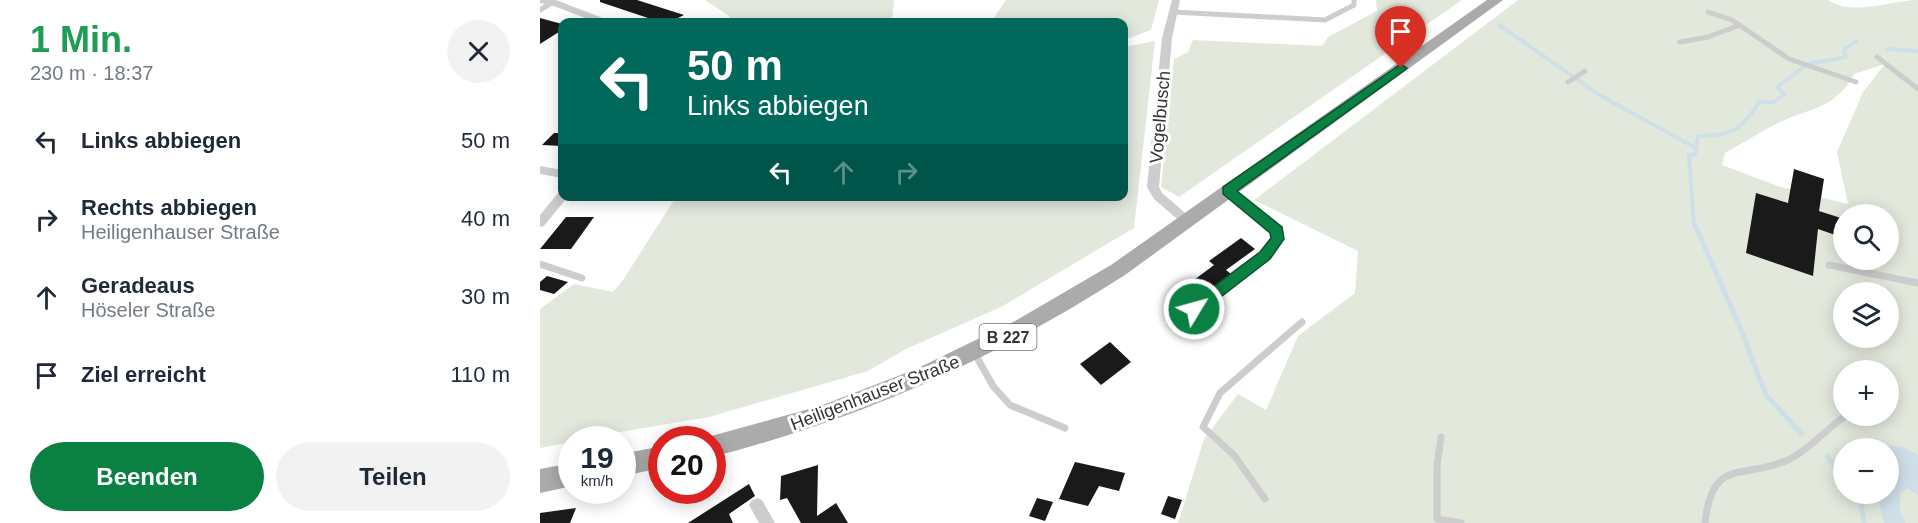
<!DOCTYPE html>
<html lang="de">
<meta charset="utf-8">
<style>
:root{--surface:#fff;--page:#f2f2f3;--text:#1f2937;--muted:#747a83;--accent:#0b8043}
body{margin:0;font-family:Arial,sans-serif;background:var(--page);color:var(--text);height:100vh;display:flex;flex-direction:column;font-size:22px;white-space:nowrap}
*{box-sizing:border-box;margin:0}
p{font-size:20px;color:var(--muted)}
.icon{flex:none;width:33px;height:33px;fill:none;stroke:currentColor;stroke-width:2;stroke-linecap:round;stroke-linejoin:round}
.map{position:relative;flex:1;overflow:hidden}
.details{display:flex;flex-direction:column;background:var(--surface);width:540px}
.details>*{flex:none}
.guide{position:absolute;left:18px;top:18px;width:570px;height:183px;border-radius:12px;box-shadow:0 3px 15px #0003;background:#00695c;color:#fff;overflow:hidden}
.tools{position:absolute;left:1293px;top:204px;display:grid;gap:12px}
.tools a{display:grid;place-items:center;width:66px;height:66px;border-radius:50%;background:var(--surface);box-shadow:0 3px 15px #0003;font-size:30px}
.speed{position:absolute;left:18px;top:426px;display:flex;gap:12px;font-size:30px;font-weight:700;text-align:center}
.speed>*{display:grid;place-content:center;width:78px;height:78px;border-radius:50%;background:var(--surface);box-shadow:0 3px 15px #0003;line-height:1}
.speed small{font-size:15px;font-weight:400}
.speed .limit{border:9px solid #d22;background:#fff;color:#111}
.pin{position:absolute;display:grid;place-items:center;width:51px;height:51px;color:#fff;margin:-62px -26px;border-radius:50% 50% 50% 0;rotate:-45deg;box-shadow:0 0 6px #0007}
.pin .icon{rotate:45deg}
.me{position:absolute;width:66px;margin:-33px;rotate:53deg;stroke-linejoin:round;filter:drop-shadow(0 0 4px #0008)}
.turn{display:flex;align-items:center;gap:21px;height:126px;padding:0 30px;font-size:27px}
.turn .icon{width:78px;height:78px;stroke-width:2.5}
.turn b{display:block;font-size:42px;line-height:51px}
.lanes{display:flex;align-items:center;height:57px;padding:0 30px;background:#0003;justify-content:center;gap:30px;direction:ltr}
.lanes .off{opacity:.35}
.round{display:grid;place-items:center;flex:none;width:63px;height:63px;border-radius:32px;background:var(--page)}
.headline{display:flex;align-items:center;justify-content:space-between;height:102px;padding:0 30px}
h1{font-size:36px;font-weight:600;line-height:45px;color:#1e9e55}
.button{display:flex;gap:12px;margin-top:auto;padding:12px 30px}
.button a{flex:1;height:69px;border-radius:36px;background:var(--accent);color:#fff;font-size:24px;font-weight:600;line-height:69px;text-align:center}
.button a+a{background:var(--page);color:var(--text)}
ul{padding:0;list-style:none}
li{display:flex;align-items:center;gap:18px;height:78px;padding:0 30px}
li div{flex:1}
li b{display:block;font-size:22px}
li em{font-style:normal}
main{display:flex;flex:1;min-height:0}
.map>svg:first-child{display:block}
.green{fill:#e3e8dd;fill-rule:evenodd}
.water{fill:#cfdfe8}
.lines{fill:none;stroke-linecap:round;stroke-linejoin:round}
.stream-far1{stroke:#cfdfe8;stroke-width:4}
.stream{stroke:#cfdfe8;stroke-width:5}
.building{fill:#1a1a1a}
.service-far1{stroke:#cdcdcd;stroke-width:5}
.service{stroke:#cdcdcd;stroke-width:7}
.minor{fill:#cdcdcd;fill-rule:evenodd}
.primary{fill:#ababab;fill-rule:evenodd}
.route{fill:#0b8043;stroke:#07532c;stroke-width:1.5}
.labels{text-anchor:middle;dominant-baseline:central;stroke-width:6;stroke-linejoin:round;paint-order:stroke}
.shield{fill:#fff;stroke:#707070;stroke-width:1.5}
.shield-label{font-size:16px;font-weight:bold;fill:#333}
.street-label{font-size:18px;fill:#333;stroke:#fff}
</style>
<main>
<section class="details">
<div class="headline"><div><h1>1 Min.</h1><p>230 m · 18:37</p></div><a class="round"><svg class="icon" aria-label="close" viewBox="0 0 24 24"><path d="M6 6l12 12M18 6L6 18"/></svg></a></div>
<ul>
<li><svg class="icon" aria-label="left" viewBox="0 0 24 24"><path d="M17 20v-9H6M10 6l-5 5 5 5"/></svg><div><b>Links abbiegen</b></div><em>50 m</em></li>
<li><svg class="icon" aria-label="right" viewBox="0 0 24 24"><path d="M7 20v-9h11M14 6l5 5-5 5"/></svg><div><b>Rechts abbiegen</b><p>Heiligenhauser Straße</p></div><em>40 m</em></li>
<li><svg class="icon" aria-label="ahead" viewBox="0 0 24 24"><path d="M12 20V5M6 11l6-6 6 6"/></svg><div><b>Geradeaus</b><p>Höseler Straße</p></div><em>30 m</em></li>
<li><svg class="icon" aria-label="arrive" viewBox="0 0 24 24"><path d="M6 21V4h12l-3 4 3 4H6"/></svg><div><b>Ziel erreicht</b></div><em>110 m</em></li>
</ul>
<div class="button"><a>Beenden</a><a>Teilen</a></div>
</section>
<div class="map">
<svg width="1378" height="523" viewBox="0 0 1378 523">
<rect width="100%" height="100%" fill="#fff"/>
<!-- green -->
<g class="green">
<polygon points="165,0 354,0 352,22 189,22 189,16"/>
<polygon points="466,0 619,0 611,30 584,40 584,22 451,22"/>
<polygon points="836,0 922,0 639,197 621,187 634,59 648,52 653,40 782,46 788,37 837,11"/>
<path d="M978,0H1288C1317,17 1348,0 1378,0V523H638L664,439L698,394L726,410L758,336L815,293L818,251L714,200ZM1345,64L1323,92L1297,152L1308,204L1241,187L1182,165L1185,153C1203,143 1220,132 1238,123C1271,107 1295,110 1314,74ZM1304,214H1348V260H1304ZM1304,292H1348V338H1304ZM1304,370H1348V416H1304ZM1304,448H1348V494H1304Z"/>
<polygon points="615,41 594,228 461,307 366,349 328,371 169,417 32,440 31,442 0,448 0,309 34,284 73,292 83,280 136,197 584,196 584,47"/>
</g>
<!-- water -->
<polygon class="water" points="1339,445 1363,447 1378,455 1378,495 1367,488 1360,493 1360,511 1365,523 1344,523 1337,494 1348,494 1348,448 1326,448"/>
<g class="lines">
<!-- stream-far1 -->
<g class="stream-far1">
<polyline points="959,25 1061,96 1156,148"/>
<polyline points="1347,49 1378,51"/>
<path d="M1154,225L1149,155L1155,154L1158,136C1192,135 1201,131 1219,102H1234L1244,94L1237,87L1268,64L1306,57L1304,50L1316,41"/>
</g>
<!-- stream -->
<g class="stream">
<polyline points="1154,223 1200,327 1226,395 1262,434"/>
<polyline points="1287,456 1304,479"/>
<polyline points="1313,494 1321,504 1324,523"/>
</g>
</g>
<!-- building -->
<g class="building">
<polygon points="60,0 97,0 144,15 130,22 120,22 60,2"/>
<polygon points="0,18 22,24 22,30 0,44"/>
<polygon points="14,133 22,133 22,146 2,145"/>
<polygon points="1254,169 1284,179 1279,211 1304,219 1304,238 1278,229 1273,276 1206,253 1216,193 1248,203"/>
<polygon points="26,217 54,217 31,249 0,249"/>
<polygon points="701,238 715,249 686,270 691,274 655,301 642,289 674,265 669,261"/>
<polygon points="7,276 28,282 14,294 0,290 0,282"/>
<polygon points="570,342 591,362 561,385 540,364"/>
<polygon points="535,462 585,473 579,491 559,486 548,506 519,499"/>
<polygon points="278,465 277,516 296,503 308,523 261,523 247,498 240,500 241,476"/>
<polygon points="209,484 215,496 189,514 193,523 148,523"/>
<polygon points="628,496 642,500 635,519 621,514"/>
<polygon points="497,498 513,502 505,521 489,516"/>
<polygon points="36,508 30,523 0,523 0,513"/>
</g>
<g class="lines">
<!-- service-far1 -->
<g class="service-far1">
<polyline points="0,10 13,2"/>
<polyline points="633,12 785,20 814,5 814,0"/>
<polyline points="1168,12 1192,20 1249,59 1316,82"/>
<polyline points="1140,42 1168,37 1200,25"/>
<polyline points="1337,57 1378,89"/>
<polyline points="1028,82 1045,71"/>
<polyline points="688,191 730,225"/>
</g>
<!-- service -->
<g class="service">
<polyline points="0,264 42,278"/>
<polyline points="1289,265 1378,283"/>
<polyline points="654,309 725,256 738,239 737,231 728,223"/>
<polyline points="435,354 453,386 470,405 525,428"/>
<polyline points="901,437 897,466 897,519 921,523"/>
<polyline points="725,499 694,455 663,427 680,393 762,322"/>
<path d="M1165,523C1172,455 1204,481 1250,459C1264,453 1291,426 1305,416"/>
</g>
<!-- minor -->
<g class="minor">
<path d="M0,0H16L73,22C49,25 24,6 0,3Z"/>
<polygon points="632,0 640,0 632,38 619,187 622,193 651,218 653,221 651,224 643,224 614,199 607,187 622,38"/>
<polygon points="0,166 22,170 22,178 0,174"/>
<polygon points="22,192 22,196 27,196 26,199 4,226 0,227 0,215 18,193"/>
<polygon points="217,498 222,500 235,523 219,523 209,505 212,500"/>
</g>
<!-- primary -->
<g class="primary">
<path d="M947,0H963L585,275C454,359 323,418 172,457V440L164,438L280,406L376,369L475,321L571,265Z"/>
<polygon points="122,446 122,468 82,476 82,454"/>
<polygon points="32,463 32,486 0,493 0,469"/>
</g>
</g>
<!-- route -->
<polygon class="route" points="861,64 867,68 865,70 697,191 742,227 744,239 730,259 660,313 649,313 647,309 649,305 720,252 731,238 730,233 683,194 683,187"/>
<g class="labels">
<!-- shield labels -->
<rect class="shield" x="439.5" y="324" width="57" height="26" rx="4.5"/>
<g class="shield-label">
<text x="468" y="337">B 227</text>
</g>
<!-- street labels -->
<g class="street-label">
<text transform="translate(620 117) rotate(-85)">Vogelbusch</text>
<text transform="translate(335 393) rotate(-21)">Heiligenhauser Straße</text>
</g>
</g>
</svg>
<div class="tools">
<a><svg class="icon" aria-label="search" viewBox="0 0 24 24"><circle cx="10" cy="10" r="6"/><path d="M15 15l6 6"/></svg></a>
<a><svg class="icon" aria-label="layers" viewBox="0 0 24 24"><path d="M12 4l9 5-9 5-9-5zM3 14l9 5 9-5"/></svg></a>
<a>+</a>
<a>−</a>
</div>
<div class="speed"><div>19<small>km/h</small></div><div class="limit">20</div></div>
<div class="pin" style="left:861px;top:68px;background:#d93025"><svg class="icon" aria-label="arrive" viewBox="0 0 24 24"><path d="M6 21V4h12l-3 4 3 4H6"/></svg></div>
<svg class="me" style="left:654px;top:309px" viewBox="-20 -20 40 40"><circle r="17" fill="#0b8043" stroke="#fff" stroke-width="3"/><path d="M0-11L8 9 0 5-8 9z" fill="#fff"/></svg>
<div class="guide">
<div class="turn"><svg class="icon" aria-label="left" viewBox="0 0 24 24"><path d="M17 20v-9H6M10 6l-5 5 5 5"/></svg><div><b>50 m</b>Links abbiegen</div></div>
<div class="lanes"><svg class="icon" aria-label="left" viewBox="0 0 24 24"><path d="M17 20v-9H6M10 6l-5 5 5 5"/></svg><svg class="icon off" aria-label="ahead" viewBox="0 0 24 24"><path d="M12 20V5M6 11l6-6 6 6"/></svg><svg class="icon off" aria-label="right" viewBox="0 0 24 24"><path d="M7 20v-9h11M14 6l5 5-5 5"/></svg></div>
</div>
</div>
</main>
